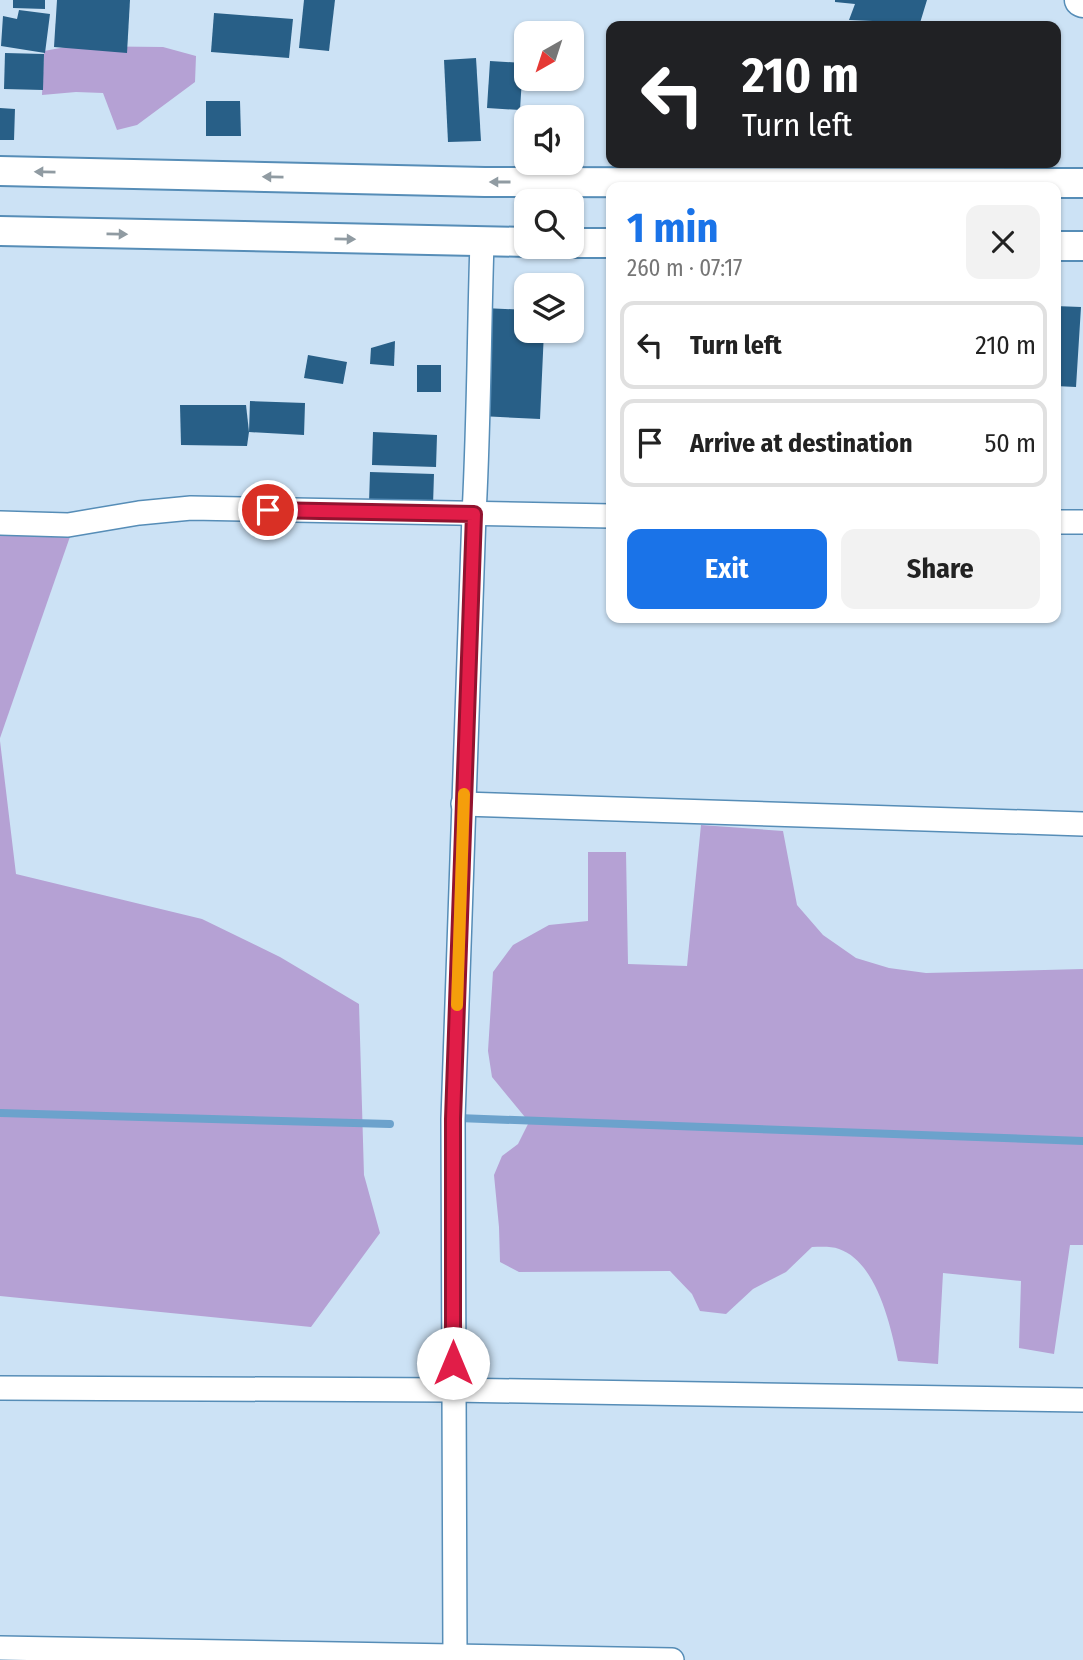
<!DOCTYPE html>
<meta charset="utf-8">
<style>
:root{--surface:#fff;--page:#f2f2f2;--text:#222;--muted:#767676;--line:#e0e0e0;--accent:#1a73e8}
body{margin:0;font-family:"Fira Sans Condensed",sans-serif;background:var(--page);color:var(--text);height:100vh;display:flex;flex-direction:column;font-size:26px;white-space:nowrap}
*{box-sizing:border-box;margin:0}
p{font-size:23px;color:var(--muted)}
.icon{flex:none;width:38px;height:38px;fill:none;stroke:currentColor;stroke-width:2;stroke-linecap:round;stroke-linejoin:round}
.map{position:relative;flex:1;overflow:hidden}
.sheet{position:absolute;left:606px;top:182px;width:455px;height:441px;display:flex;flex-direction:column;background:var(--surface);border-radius:14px;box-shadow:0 2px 5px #0004}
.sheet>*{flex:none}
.top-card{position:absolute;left:606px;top:21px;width:455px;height:147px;border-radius:14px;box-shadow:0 2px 5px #0004;background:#202124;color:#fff;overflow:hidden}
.needle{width:46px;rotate:219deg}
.fabs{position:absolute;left:514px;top:21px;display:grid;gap:14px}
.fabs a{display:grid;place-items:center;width:70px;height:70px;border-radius:14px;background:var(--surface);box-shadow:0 2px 5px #0004;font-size:35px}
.pin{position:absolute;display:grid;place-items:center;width:60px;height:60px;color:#fff;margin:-30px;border:4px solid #fff;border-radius:50%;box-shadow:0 2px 7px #0007}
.me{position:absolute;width:77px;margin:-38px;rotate:0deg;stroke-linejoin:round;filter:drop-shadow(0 0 5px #0008)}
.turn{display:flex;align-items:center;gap:24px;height:147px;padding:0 21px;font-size:32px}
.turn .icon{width:91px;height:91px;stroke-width:2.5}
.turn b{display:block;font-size:49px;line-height:60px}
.round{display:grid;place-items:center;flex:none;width:74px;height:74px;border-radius:14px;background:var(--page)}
.headline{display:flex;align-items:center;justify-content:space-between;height:119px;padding:0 21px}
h1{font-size:42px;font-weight:700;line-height:52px;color:var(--accent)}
.button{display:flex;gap:14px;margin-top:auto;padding:14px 21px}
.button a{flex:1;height:80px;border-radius:14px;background:var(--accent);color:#fff;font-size:28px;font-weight:700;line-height:80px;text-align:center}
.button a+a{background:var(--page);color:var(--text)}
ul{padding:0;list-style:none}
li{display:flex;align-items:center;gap:21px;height:88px;margin:0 14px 10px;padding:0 7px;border:4px solid var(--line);border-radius:14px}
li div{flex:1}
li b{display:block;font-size:26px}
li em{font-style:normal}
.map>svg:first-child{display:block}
.green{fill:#b5a1d4}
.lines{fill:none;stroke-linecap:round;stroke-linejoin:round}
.stream{stroke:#6ca2cc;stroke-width:8}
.building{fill:#285f87}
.minor-casing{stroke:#568db7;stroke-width:26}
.tertiary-casing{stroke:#568db7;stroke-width:32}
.secondary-casing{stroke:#568db7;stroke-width:35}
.minor{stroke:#fff;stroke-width:23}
.tertiary{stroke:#fff;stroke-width:28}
.secondary{stroke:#fff;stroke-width:32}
.oneway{fill:#909ba2}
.route-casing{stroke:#92132f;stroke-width:18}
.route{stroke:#e11d48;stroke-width:12}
.slow{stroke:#f59e0b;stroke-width:12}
</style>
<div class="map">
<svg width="1083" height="1660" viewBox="0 0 1083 1660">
<rect width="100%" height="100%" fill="#cce2f5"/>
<!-- green -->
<g class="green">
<polygon points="71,46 163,47 196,56 195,82 137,125 117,130 103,93 76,92 42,95 44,51"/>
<polygon points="0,526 73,528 0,738"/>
<polygon points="0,741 16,874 202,919 280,957 359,1004 364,1175 380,1233 311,1327 0,1296"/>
<path d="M701,825L783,831L797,905L823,935L856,958L889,968L926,973L1083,969V1245H1070L1054,1354L1019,1348L1021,1281L943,1273L938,1364L898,1361C891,1327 877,1262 839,1249C831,1246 820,1247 812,1247L786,1272L753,1289L726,1314L700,1311L692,1294L670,1271L519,1272L500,1262L499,1227L494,1175L502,1156L518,1144L529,1122L492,1077L488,1051L493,972L513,945L549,925L588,921V852H626L628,964L687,966Z"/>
</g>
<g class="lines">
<!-- stream -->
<g class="stream">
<polyline points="0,1113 390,1124"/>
<polyline points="458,1118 1083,1141"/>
</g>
</g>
<!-- building -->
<g class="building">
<polygon points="13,0 45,0 45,9 13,8"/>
<polygon points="57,0 130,0 127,53 54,47"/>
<polygon points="304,0 335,0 329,51 299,48"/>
<polygon points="835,0 927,0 920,23 849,20 855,4 835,2"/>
<polygon points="19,10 50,14 45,53 1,46 3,16 17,19"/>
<polygon points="214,13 293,19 289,58 211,52"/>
<polygon points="5,53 44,54 43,90 4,89"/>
<polygon points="476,58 481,141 448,142 444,60"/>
<polygon points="490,61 523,63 520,110 487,108"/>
<polygon points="206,101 240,101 241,136 206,136"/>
<polygon points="0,108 15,109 14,140 0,140"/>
<polygon points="1055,306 1081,307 1076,387 1055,386"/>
<polygon points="484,308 527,310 527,331 544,331 540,419 480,416"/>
<polygon points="395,341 394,366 370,364 371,348"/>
<polygon points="308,355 347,362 343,384 304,378"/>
<rect x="417" y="365" width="24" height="27"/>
<polygon points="250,401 305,403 304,435 249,432"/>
<polygon points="180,405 246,405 249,432 247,446 181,445"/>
<polygon points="373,432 437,435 436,467 372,465"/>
<polygon points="370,472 434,474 433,505 369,503"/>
</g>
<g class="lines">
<!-- minor casing -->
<g class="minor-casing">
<g id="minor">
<polyline points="1055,522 1083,522"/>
<polyline points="0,523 68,525 139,513 191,508 611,516"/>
<polyline points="463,804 1083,824"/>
<polyline points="0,1388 453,1390 1083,1400"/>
<polyline points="0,1648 672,1660"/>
<path d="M455,1656L453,1119L474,514C479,423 479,333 482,242"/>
</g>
</g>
<!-- tertiary casing -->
<g class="tertiary-casing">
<g id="tertiary">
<polyline points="0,171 485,182 1083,183"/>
<polyline points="0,231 527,242"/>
<polyline points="572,243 611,243"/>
<polyline points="1055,246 1083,246"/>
</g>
</g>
<!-- secondary casing -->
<g class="secondary-casing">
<polyline id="secondary" points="1081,0 1083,1"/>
</g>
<!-- minor -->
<use href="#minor" class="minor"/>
<!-- tertiary -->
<use href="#tertiary" class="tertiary"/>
<!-- secondary -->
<use href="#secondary" class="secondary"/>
</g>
<!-- one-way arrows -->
<defs><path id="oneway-solid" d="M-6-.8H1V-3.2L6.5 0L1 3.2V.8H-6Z" transform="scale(1.75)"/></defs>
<g class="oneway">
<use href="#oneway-solid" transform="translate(45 172) rotate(-179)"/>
<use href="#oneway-solid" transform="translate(273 177) rotate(-179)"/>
<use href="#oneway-solid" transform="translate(500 182) rotate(-180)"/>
<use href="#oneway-solid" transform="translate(117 234) rotate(1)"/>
<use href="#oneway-solid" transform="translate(345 239) rotate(1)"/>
</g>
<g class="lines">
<!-- route casing -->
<g class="route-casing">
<polyline id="route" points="268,510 474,514 453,1119 453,1363"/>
</g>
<!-- route -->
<use href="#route" class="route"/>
<!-- slow -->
<polyline class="slow" points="457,1005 464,794"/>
</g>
</svg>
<div class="fabs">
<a><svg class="needle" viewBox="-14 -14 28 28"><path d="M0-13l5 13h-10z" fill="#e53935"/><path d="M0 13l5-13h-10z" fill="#767676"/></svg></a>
<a><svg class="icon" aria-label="sound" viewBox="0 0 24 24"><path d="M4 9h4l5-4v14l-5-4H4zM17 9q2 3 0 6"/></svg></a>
<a><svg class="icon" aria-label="search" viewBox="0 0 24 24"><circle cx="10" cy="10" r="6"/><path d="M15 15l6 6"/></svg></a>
<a><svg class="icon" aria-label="layers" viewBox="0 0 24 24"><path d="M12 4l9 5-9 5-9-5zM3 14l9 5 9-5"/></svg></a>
</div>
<div class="pin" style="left:268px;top:510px;background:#d93025"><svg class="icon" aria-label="arrive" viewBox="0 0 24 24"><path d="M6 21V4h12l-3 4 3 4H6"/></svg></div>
<svg class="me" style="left:453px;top:1363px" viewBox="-20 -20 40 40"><circle r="19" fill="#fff"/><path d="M0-13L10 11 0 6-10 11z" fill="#e11d48"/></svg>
<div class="top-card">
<div class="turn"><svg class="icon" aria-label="left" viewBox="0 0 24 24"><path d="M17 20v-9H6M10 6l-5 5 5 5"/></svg><div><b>210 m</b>Turn left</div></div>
</div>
<section class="sheet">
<div class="headline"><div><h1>1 min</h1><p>260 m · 07:17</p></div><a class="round"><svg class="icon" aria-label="close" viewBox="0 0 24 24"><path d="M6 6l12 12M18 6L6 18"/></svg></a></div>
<ul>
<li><svg class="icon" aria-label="left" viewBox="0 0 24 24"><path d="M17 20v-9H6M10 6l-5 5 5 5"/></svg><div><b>Turn left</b></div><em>210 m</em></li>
<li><svg class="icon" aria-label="arrive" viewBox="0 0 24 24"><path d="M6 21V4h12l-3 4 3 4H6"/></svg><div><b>Arrive at destination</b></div><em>50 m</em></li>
</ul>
<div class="button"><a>Exit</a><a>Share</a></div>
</section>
</div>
